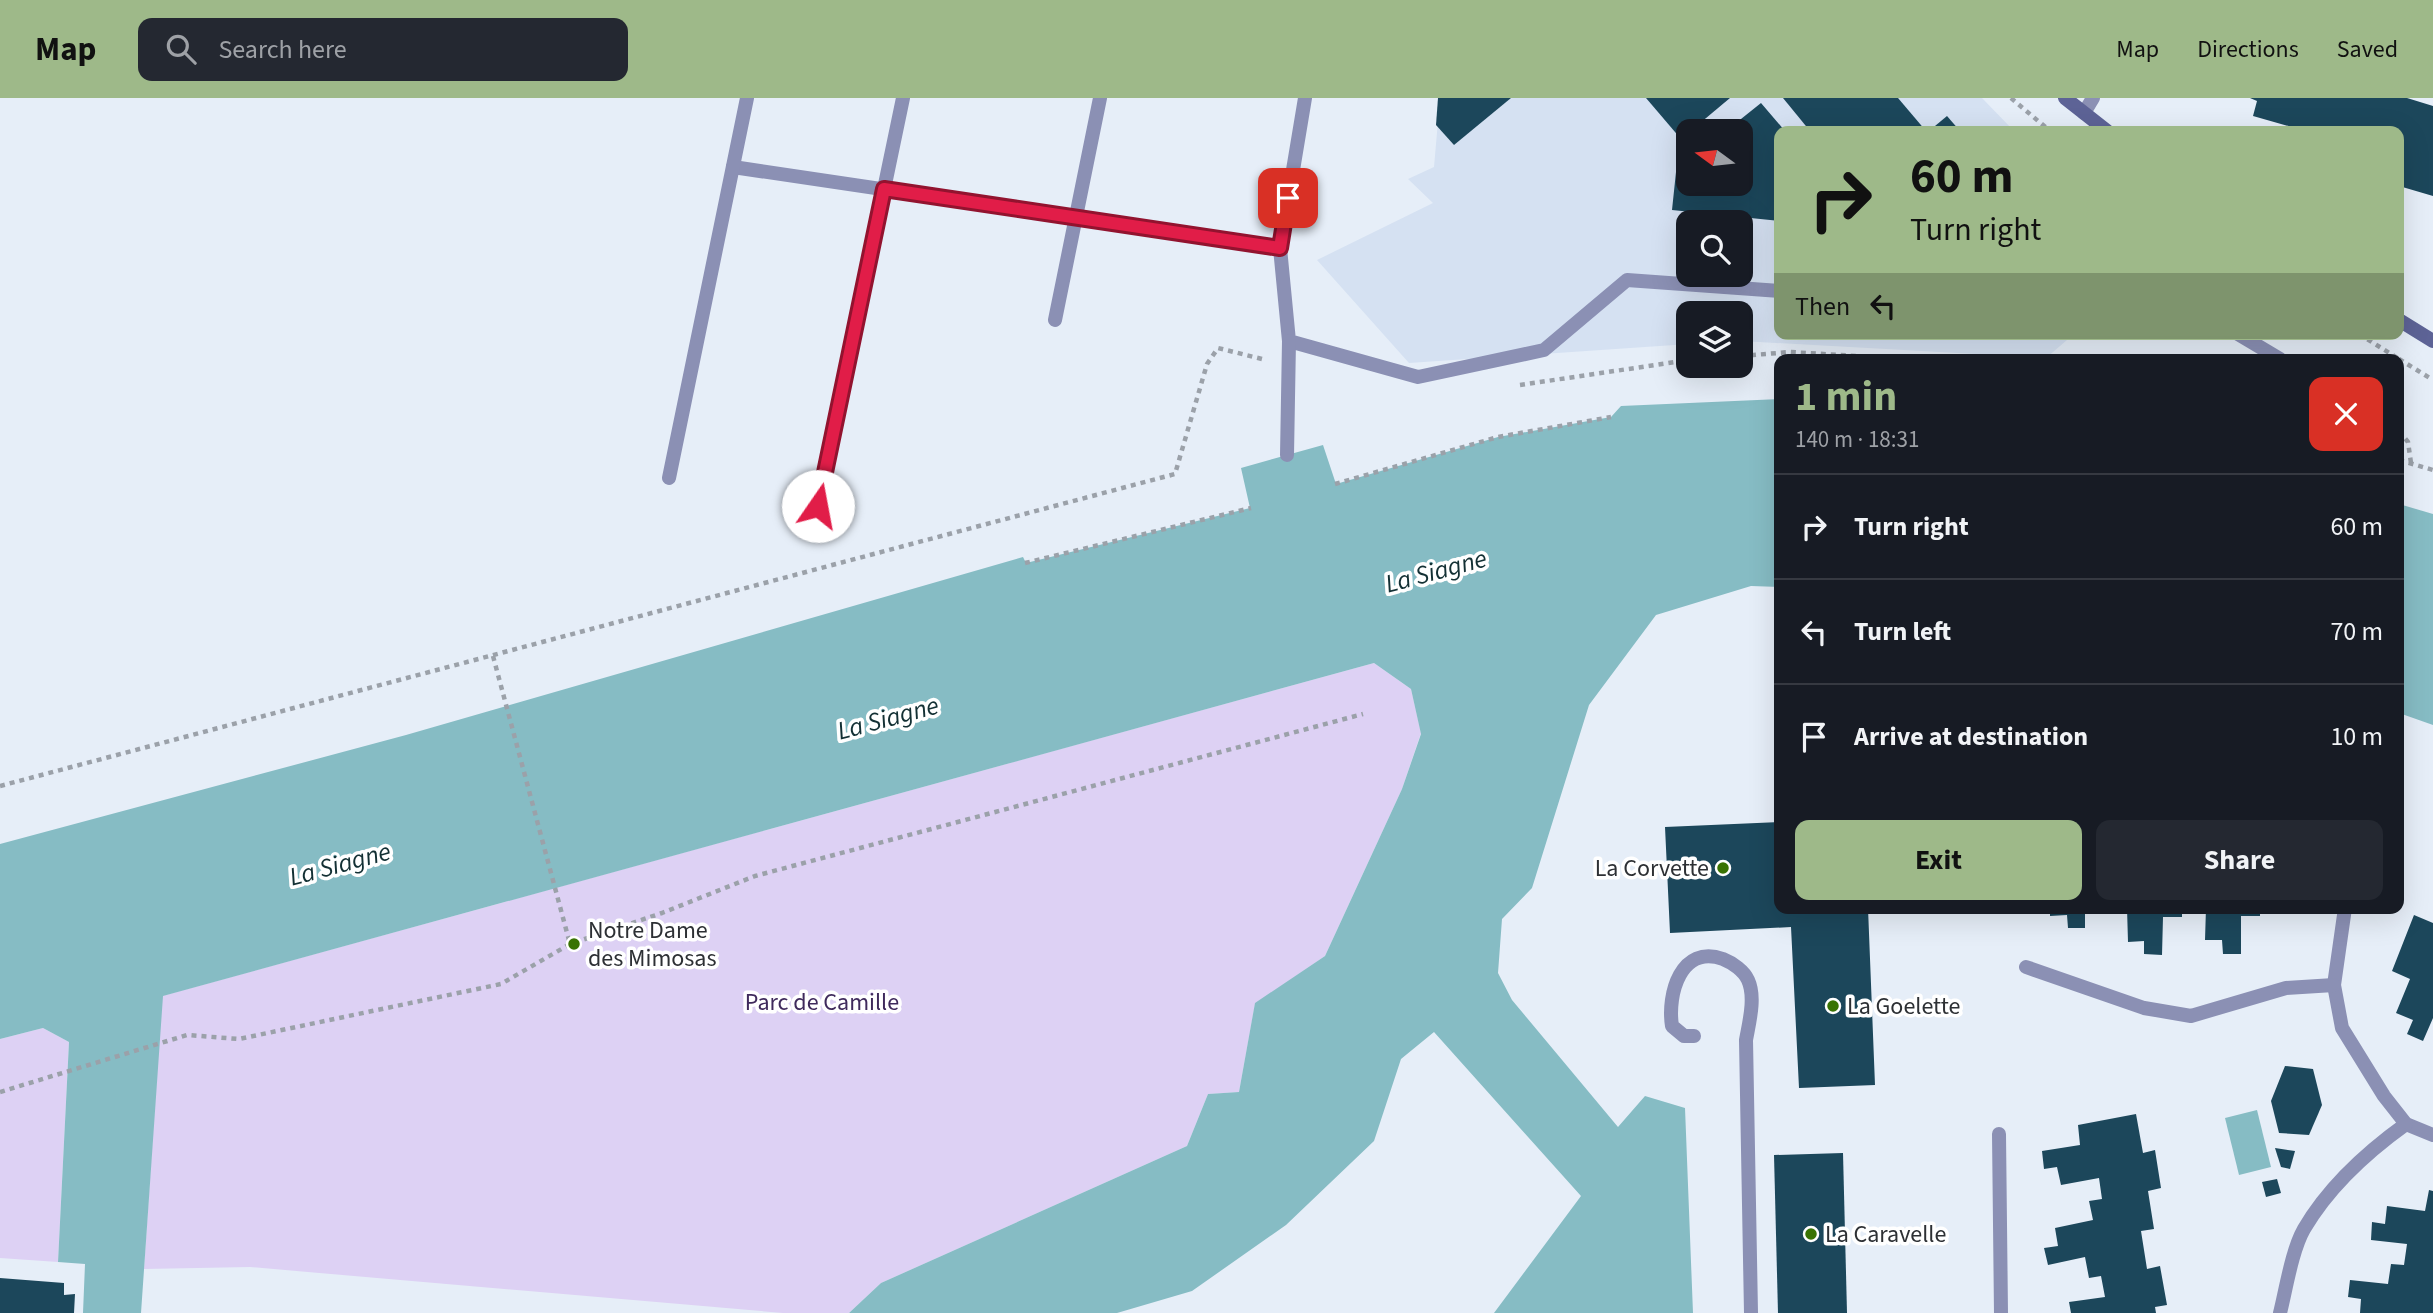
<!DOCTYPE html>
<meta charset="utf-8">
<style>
:root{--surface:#171b24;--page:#242831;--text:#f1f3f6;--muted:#9ea1a6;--line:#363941;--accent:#9eb989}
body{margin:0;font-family:"Source Sans 3",sans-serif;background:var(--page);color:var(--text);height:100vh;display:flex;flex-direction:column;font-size:26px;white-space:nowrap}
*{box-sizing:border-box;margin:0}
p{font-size:23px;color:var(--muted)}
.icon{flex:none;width:38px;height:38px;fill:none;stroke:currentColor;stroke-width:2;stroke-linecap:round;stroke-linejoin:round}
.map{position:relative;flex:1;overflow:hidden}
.panel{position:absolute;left:1774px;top:256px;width:630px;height:560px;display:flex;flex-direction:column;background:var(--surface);border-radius:14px;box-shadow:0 7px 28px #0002}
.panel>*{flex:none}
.hud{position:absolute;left:1774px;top:28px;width:630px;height:214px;border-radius:14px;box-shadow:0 7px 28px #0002;background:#9eb989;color:#111;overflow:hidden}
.needle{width:46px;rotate:285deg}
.tools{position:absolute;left:1676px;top:21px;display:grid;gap:14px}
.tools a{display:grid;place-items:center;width:77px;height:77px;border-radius:14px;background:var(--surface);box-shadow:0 7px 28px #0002;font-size:35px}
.pin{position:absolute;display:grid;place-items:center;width:60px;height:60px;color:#fff;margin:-30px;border-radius:14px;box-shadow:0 4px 10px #0006}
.me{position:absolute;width:77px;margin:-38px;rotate:12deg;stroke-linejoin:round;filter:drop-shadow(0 0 5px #0008)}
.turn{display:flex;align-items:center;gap:24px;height:147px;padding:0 21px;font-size:32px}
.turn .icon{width:91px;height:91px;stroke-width:2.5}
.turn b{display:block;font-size:49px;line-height:60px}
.then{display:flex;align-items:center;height:66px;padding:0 21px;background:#0003;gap:14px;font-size:26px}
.round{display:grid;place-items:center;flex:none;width:74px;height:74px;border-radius:14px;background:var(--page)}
.head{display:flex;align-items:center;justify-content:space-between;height:119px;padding:0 21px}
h1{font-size:42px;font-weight:700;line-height:52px;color:var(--accent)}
.action{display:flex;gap:14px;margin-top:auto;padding:14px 21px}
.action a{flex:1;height:80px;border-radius:14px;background:var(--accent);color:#111;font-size:28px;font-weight:700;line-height:80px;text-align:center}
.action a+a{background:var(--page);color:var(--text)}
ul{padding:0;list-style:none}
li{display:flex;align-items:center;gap:21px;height:105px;padding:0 21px;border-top:2px solid var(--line)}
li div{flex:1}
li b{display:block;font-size:26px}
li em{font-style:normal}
header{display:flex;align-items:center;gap:42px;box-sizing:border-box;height:98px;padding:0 35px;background:var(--accent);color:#111}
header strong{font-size:33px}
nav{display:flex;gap:38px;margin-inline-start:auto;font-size:24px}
.search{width:490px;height:63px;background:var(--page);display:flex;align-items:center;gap:18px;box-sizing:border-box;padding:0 24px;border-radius:14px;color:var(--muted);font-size:26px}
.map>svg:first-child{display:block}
.built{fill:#d5e1f2;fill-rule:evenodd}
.green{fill:#ddd1f4}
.water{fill:#86bcc4}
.building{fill:#1c475b}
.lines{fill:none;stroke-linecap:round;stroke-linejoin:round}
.path{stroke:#9ba1a9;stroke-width:4.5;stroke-dasharray:5 5;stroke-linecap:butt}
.lane{stroke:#8b90b4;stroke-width:14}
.street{stroke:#8b90b4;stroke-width:14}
.secondary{stroke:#5d6396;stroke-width:14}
.route-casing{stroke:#92132f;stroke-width:18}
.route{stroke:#e11d48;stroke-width:12}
.poi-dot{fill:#397303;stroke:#fff;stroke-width:2.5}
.labels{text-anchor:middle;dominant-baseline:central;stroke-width:7;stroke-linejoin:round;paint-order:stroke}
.poi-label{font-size:24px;fill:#2d3034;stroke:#fff;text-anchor:start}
.park-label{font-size:24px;fill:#3f2a5c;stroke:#fff}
.water-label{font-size:26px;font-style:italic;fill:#133034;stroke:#fff}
</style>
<header>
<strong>Map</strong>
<div class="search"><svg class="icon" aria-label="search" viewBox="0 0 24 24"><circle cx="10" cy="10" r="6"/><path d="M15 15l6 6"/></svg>Search here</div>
<nav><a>Map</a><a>Directions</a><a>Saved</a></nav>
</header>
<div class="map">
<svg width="2433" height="1215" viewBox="0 0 2433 1215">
<rect width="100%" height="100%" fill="#e6eef8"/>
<!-- built -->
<path class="built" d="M1440,0H1982L2014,33H1780V236H2074L2046,260L1741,243V215H1689V246L1409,265L1317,162L1433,105L1408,81L1434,69ZM1689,33H1741V86H1689ZM1689,124H1741V177H1689Z"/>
<!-- green -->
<g class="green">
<polygon points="1374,565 1411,591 1421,635 1402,691 1325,858 1255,906 1239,994 1208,996 1187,1048 881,1185 849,1215 783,1215 250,1169 144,1171 162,898"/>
<polygon points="43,930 69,944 58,1164 0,1160 0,941"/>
</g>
<!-- water -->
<g class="water">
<polygon points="1780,301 1780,489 1751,488 1656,517 1589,607 1532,790 1502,821 1498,875 1512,902 1618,1029 1645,998 1685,1010 1693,1215 1494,1215 1581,1098 1434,934 1401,961 1374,1043 1286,1127 1192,1193 1117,1215 849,1215 881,1185 1187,1048 1208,996 1239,994 1255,905 1325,858 1402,691 1421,636 1411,591 1374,565 163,898 141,1215 83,1215 85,1166 58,1164 69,944 43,930 0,941 0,746 406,637 1023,459 1026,465 1250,410 1241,370 1323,347 1336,386 1498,339 1611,319 1621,308"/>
<polygon points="2399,406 2433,416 2433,627 2399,615"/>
<polygon points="2257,1012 2271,1069 2239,1077 2225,1020"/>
</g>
<!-- building -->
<g class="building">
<polygon points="1438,0 1511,0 1454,47 1436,27"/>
<polygon points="1646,0 1730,0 1681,41"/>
<polygon points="1783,0 1898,0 1926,33 1810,33"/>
<polygon points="2250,0 2407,0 2433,8 2433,98 2399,88 2399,33 2306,33 2253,18 2257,3"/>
<polygon points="1761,5 1785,33 1780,33 1780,123 1672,112 1676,74 1689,64 1689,86 1741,86 1741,33 1726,33"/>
<polygon points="1947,18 1960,33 1929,33"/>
<polygon points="1780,724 1780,810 1868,810 1875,987 1799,990 1791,829 1670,835 1665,729"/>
<polygon points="2050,810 2085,810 2085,830 2068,830 2067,817 2050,818"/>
<polygon points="2127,810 2182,810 2182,819 2163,819 2162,857 2144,856 2144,843 2128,844"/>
<polygon points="2206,810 2260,810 2260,818 2241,818 2241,856 2223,856 2222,842 2205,842"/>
<polygon points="2414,817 2433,825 2433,920 2423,943 2407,936 2413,922 2396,915 2410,881 2392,873"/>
<polygon points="2285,968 2313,971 2322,1007 2309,1037 2279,1035 2271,1003"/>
<polygon points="2136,1016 2143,1055 2155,1052 2161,1090 2148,1093 2154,1131 2141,1133 2147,1171 2160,1168 2167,1207 2155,1209 2156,1215 2071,1215 2069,1204 2105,1199 2101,1178 2089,1180 2085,1159 2048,1167 2044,1150 2058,1148 2055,1130 2093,1122 2089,1103 2102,1101 2099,1080 2061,1087 2057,1069 2044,1071 2042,1053 2080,1047 2078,1027"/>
<polygon points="2275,1050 2295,1053 2290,1071 2281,1069"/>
<polygon points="1843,1055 1847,1215 1778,1215 1774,1057"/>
<polygon points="2277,1081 2281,1095 2266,1099 2262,1084"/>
<polygon points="2429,1092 2433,1093 2433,1215 2360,1215 2361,1201 2348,1199 2350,1182 2388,1186 2391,1166 2404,1167 2407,1146 2371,1142 2372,1124 2385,1126 2387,1108 2425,1113"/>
<polygon points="0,1180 64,1185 64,1197 75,1196 74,1215 0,1215"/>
</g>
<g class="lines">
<!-- path -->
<g class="path">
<polyline points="2011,0 2050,33"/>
<polyline points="2359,236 2399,261"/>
<polyline points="1741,258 1790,254 1906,261"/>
<polyline points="2399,261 2433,282"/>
<polyline points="1520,287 1689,262"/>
<polyline points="2399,333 2408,344 2411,365"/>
<polyline points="2399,362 2433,372"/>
<polyline points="1335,386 1498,339 1611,319"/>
<polyline points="1025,465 1251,410"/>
<polyline points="493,558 570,846"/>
<polyline points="0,688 1175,376 1207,266 1218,250 1262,261"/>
<polyline points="0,994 187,937 239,941 501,886 570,846 662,815 755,778 1363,616"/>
</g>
<!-- lane -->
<g class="lane">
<polyline points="1305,0 1280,150 1289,243 1418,279 1544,252 1627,182 1780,193"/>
<polyline points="733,69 1280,150"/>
<polyline points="1055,222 1100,0"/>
<polyline points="2238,236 2280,261"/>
<polyline points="1287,357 1289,243"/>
<polyline points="669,380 747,0"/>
<polyline points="818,408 903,0"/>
<polyline points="2345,810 2334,887 2342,930 2384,998 2406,1026 2433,1037"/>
<polyline points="2026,869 2144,910 2191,918 2286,890 2334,887"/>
<path d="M1694,938H1684L1672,928C1667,896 1681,846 1723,861C1733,865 1744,873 1748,882C1756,899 1749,925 1746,942L1751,1215"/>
<polyline points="1999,1036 2001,1215"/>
<path d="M2280,1215C2286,1191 2292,1152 2304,1131C2328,1090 2367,1054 2406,1026"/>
</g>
<!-- street -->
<polyline class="street" points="2084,15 2093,0"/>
<!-- secondary -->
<g class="secondary">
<polyline points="2065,0 2107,33"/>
<polyline points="2399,222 2433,243"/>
</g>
</g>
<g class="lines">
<!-- route casing -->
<g class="route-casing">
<polyline id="route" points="818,408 884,91 1280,150 1288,100"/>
</g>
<!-- route -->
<use href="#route" class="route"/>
</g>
<!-- markers -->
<g class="poi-dot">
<circle cx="1723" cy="770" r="7"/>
<circle cx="574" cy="846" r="7"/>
<circle cx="1833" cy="908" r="7"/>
<circle cx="1811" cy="1136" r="7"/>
</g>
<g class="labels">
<!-- poi labels -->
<g class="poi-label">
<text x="1709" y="770" text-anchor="end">La Corvette</text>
<text x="588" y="832">Notre Dame<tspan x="588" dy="28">des Mimosas</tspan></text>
<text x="1847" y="908">La Goelette</text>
<text x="1825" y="1136">La Caravelle</text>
</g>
<!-- park labels -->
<g class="park-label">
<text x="822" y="904">Parc de Camille</text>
</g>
<!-- water labels -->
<g class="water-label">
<text transform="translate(1436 473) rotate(-15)">La Siagne</text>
<text transform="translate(888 620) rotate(-15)">La Siagne</text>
<text transform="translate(340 766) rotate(-15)">La Siagne</text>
</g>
</g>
</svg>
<div class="tools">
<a><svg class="needle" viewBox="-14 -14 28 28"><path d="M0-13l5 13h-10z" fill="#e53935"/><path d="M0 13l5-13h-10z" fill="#9ea1a6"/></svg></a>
<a><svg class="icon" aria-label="search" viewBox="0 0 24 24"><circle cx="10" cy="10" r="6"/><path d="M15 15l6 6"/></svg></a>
<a><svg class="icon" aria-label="layers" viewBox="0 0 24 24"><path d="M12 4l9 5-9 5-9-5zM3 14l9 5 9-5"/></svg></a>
</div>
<div class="pin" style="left:1288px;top:100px;background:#d93025"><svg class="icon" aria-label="arrive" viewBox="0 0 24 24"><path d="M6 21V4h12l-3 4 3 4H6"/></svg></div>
<svg class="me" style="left:818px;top:408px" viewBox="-20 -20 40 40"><circle r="19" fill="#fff"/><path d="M0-13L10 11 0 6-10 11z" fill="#e11d48"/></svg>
<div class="hud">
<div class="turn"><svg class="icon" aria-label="right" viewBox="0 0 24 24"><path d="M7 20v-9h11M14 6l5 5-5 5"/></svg><div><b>60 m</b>Turn right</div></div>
<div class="then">Then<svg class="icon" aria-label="left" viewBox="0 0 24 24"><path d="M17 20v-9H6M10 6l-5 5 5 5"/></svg></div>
</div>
<section class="panel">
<div class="head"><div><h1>1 min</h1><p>140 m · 18:31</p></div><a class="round" style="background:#d93025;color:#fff"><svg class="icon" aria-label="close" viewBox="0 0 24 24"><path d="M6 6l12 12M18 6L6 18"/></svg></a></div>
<ul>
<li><svg class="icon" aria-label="right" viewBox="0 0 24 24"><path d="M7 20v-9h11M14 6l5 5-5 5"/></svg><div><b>Turn right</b></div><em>60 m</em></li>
<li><svg class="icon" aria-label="left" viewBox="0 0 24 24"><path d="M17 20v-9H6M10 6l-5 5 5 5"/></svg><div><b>Turn left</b></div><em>70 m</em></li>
<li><svg class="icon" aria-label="arrive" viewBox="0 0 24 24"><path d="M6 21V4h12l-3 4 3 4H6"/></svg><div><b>Arrive at destination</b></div><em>10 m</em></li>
</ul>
<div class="action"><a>Exit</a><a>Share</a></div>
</section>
</div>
